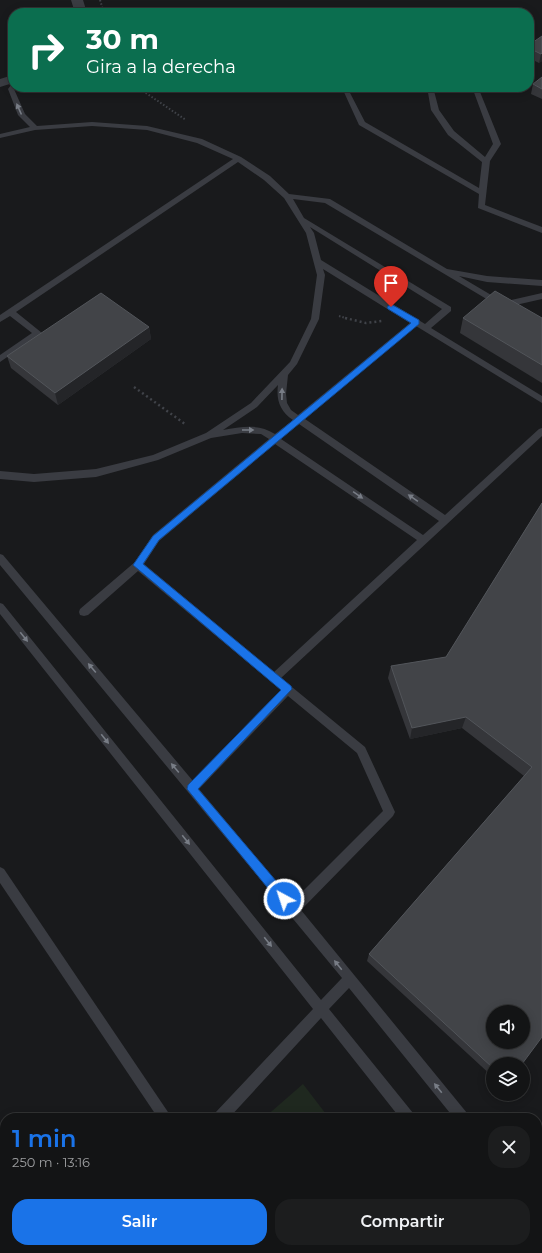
<!DOCTYPE html>
<html lang="es">
<meta charset="utf-8">
<style>
:root{--surface:#131415;--page:#1c1d1e;--text:#f1f3f6;--muted:#9d9ea0;--line:#323334;--accent:#1a73e8}
body{margin:0;font-family:Montserrat,sans-serif;background:var(--page);color:var(--text);height:100vh;display:flex;flex-direction:column;font-size:15px;white-space:nowrap}
*{box-sizing:border-box;margin:0}
p{font-size:13px;color:var(--muted)}
.icon{flex:none;width:22px;height:22px;fill:none;stroke:currentColor;stroke-width:2;stroke-linecap:round;stroke-linejoin:round}
.map{position:relative;flex:1;overflow:hidden}
.sheet{position:absolute;left:0px;top:1113px;width:542px;height:140px;display:flex;flex-direction:column;background:var(--surface);border-radius:16px 16px 0 0;box-shadow:0 2px 10px #0003,0 0 0 1px var(--line)}
.sheet>*{flex:none}
.guide{position:absolute;left:8px;top:8px;width:526px;height:84px;border-radius:16px;box-shadow:0 2px 10px #0003,0 0 0 1px var(--line);background:#0b6e4f;color:#fff;overflow:hidden}
.controls{position:absolute;left:486px;top:1005px;display:grid;gap:8px}
.controls a{display:grid;place-items:center;width:44px;height:44px;border-radius:50%;background:var(--surface);box-shadow:0 2px 10px #0003,0 0 0 1px var(--line);font-size:20px}
.pin{position:absolute;display:grid;place-items:center;width:34px;height:34px;color:#fff;margin:-41px -17px;border-radius:50% 50% 50% 0;rotate:-45deg;box-shadow:0 0 4px #0007}
.pin .icon{rotate:45deg}
.me{position:absolute;width:44px;margin:-22px;rotate:320deg;stroke-linejoin:round;filter:drop-shadow(0 0 3px #0008)}
.turn{display:flex;align-items:center;gap:14px;height:84px;padding:0 12px;font-size:18px}
.turn .icon{width:52px;height:52px;stroke-width:2.5}
.turn b{display:block;font-size:28px;line-height:34px}
.round{display:grid;place-items:center;flex:none;width:42px;height:42px;border-radius:16px;background:var(--page)}
.headline{display:flex;align-items:center;justify-content:space-between;height:68px;padding:0 12px}
h1{font-size:24px;font-weight:600;line-height:30px;color:var(--accent)}
.cta{display:flex;gap:8px;margin-top:auto;padding:8px 12px}
.cta a{flex:1;height:46px;border-radius:16px;background:var(--accent);color:#fff;font-size:16px;font-weight:600;line-height:46px;text-align:center}
.cta a+a{background:var(--page);color:var(--text)}
.map>svg:first-child{display:block}
.green{fill:#1f281f}
.lines{fill:none;stroke-linecap:round;stroke-linejoin:round}
.path-far1{stroke:#404349;stroke-width:2;stroke-dasharray:1.5 2;stroke-linecap:butt}
.path{stroke:#404349;stroke-width:2.5;stroke-dasharray:2 3;stroke-linecap:butt}
.service{fill:#3a3c42;fill-rule:evenodd}
.minor{fill:#3a3c42;fill-rule:evenodd}
.wall{fill:#35363a}
.shaded-wall{fill:#242528}
.building{fill:#424448;stroke:#52555a;fill-rule:evenodd}
.oneway{fill:#787d86}
.route{fill:#1a73e8;stroke:#114b97}
</style>
<div class="map">
<svg width="542" height="1253" viewBox="0 0 542 1253">
<rect width="100%" height="100%" fill="#191a1c"/>
<!-- green -->
<g class="green">
<polygon points="303,1084 329,1118 264,1118"/>
<polygon points="317,1248 361,1248 356,1253 320,1253"/>
</g>
<g class="lines">
<!-- path-far1 -->
<g class="path-far1">
<polyline points="100,0 104,13"/>
<polyline points="137,87 186,120"/>
<polyline points="339,316 349,319"/>
</g>
<!-- path -->
<g class="path">
<polyline points="345,318 366,323 382,321"/>
<polyline points="134,387 185,424"/>
</g>
<!-- service -->
<g class="service">
<path d="M13,84V87H16L14,89L25,114L37,126L92,122L147,126L202,139L241,157L270,176L289,194L330,199L447,269L487,276L542,280V286L487,282L459,276L503,302L542,293V299L503,308L500,307L325,203L293,199L304,218L451,307V311L431,328L542,396V403L416,326L305,419L445,515L539,429L542,428V436L281,678L365,747L395,812L393,816L301,910L467,1113L468,1118H454L349,988L329,1009L413,1113L414,1118H400L321,1018L229,1118H214L215,1113L313,1009L0,614V603L3,604L321,1000L342,978L0,565V554L3,555L193,781L281,690L138,571L88,615L84,616L80,615L79,612L80,609L135,562L153,535L269,439L261,434L242,433L211,438L158,460L96,477L34,482L0,479V471L34,474L96,469L153,455L206,433L251,403L290,362L311,319L317,275L306,233L284,198L264,180L238,162L16,312L42,333L0,362V355L32,333L10,316L0,322V315L233,159L197,143L147,130L92,126L35,130L0,138V134L30,127L18,115L8,89L11,85ZM310,227L442,309L425,324L321,260L314,233ZM323,269L410,323L298,415L291,410L287,403L286,394L288,375L297,364L319,319L325,275ZM278,385C276,400 280,411 293,420L275,434C258,423 242,427 223,430L257,407ZM299,424L439,521L423,535L281,439ZM275,444L417,540L274,672L144,564L159,541ZM288,696L357,753L383,811L293,901L199,789Z"/>
<polygon points="427,87 433,87 439,110 454,131 485,157 493,144 472,87 478,87 501,144 490,161 485,205 542,227 542,233 478,208 479,194 359,125 343,90 348,89 365,122 479,188 482,162 448,135 431,110"/>
<polygon points="0,867 4,869 172,1118 158,1118 0,883"/>
<polygon points="537,1203 542,1206 542,1224 537,1221"/>
<polygon points="0,1223 5,1226 5,1244 0,1241"/>
<polygon points="6,1248 22,1248 24,1253 8,1253"/>
<polygon points="247,1248 263,1248 265,1253 249,1253"/>
<polygon points="418,1248 434,1248 432,1253 416,1253"/>
<polygon points="505,1248 521,1248 523,1253 507,1253"/>
</g>
<!-- minor -->
<g class="minor">
<polygon points="71,0 83,0 87,13 75,13"/>
<polygon points="13,75 13,83 0,87 0,79"/>
</g>
</g>
<!-- wall -->
<g class="wall">
<polygon points="542,36 542,61 539,63 529,58 529,45"/>
<polygon points="542,77 542,99 531,94 533,84"/>
<polygon points="463,318 542,318 542,383 460,333"/>
<polygon points="149,327 151,339 58,405 11,368 7,356"/>
<polygon points="542,503 542,1037 493,1064 493,1077 367,961 369,954 524,776 462,728 410,739 388,678 391,666 446,657"/>
</g>
<!-- shaded-wall -->
<g class="shaded-wall">
<polygon points="542,53 542,61 539,63 541,54"/>
<polygon points="149,327 151,339 58,405 55,393"/>
<polygon points="466,717 462,728 410,739 412,728"/>
</g>
<!-- building -->
<g class="building">
<polygon points="542,36 542,53 541,54 529,48 529,45"/>
<polygon points="542,77 542,89 533,84"/>
<polygon points="495,291 542,318 542,365 463,318"/>
<polygon points="101,293 149,327 55,393 7,356"/>
<path d="M542,503V1037L522,1064H493V1068L369,954L532,767L466,717L412,728L391,666L446,657ZM493,1012H523V1042H493Z"/>
</g>
<!-- one-way arrows -->
<defs><path id="oneway-solid" d="M-6-.8H1V-3.2L6.5 0L1 3.2V.8H-6Z"/></defs>
<g class="oneway">
<use href="#oneway-solid" transform="translate(19 109) rotate(-114)"/>
<use href="#oneway-solid" transform="translate(282 394) rotate(-89)"/>
<use href="#oneway-solid" transform="translate(248 430)"/>
<use href="#oneway-solid" transform="translate(358 495) rotate(35)"/>
<use href="#oneway-solid" transform="translate(413 498) rotate(-145)"/>
<use href="#oneway-solid" transform="translate(24 637) rotate(51)"/>
<use href="#oneway-solid" transform="translate(92 668) rotate(-130)"/>
<use href="#oneway-solid" transform="translate(105 739) rotate(51)"/>
<use href="#oneway-solid" transform="translate(175 768) rotate(-130)"/>
<use href="#oneway-solid" transform="translate(186 840) rotate(51)"/>
<use href="#oneway-solid" transform="translate(268 942) rotate(51)"/>
<use href="#oneway-solid" transform="translate(338 965) rotate(-129)"/>
<use href="#oneway-solid" transform="translate(438 1088) rotate(-129)"/>
</g>
<!-- route -->
<polygon class="route" points="391,304 419,320 419,324 159,540 143,564 291,686 292,689 198,789 288,895 289,899 288,903 284,904 280,903 187,789 188,785 281,690 133,565 153,536 411,323 388,309 387,307"/>
</svg>
<div class="controls">
<a><svg class="icon" aria-label="sound" viewBox="0 0 24 24"><path d="M4 9h4l5-4v14l-5-4H4zM17 9q2 3 0 6"/></svg></a>
<a><svg class="icon" aria-label="layers" viewBox="0 0 24 24"><path d="M12 4l9 5-9 5-9-5zM3 14l9 5 9-5"/></svg></a>
</div>
<div class="pin" style="left:391px;top:307px;background:#d93025"><svg class="icon" aria-label="arrive" viewBox="0 0 24 24"><path d="M6 21V4h12l-3 4 3 4H6"/></svg></div>
<svg class="me" style="left:284px;top:899px" viewBox="-20 -20 40 40"><circle r="17" fill="#1a73e8" stroke="#fff" stroke-width="3"/><path d="M0-11L8 9 0 5-8 9z" fill="#fff"/></svg>
<div class="guide">
<div class="turn"><svg class="icon" aria-label="right" viewBox="0 0 24 24"><path d="M7 20v-9h11M14 6l5 5-5 5"/></svg><div><b>30 m</b>Gira a la derecha</div></div>
</div>
<section class="sheet">
<div class="headline"><div><h1>1 min</h1><p>250 m · 13:16</p></div><a class="round"><svg class="icon" aria-label="close" viewBox="0 0 24 24"><path d="M6 6l12 12M18 6L6 18"/></svg></a></div>
<div class="cta"><a>Salir</a><a>Compartir</a></div>
</section>
</div>
